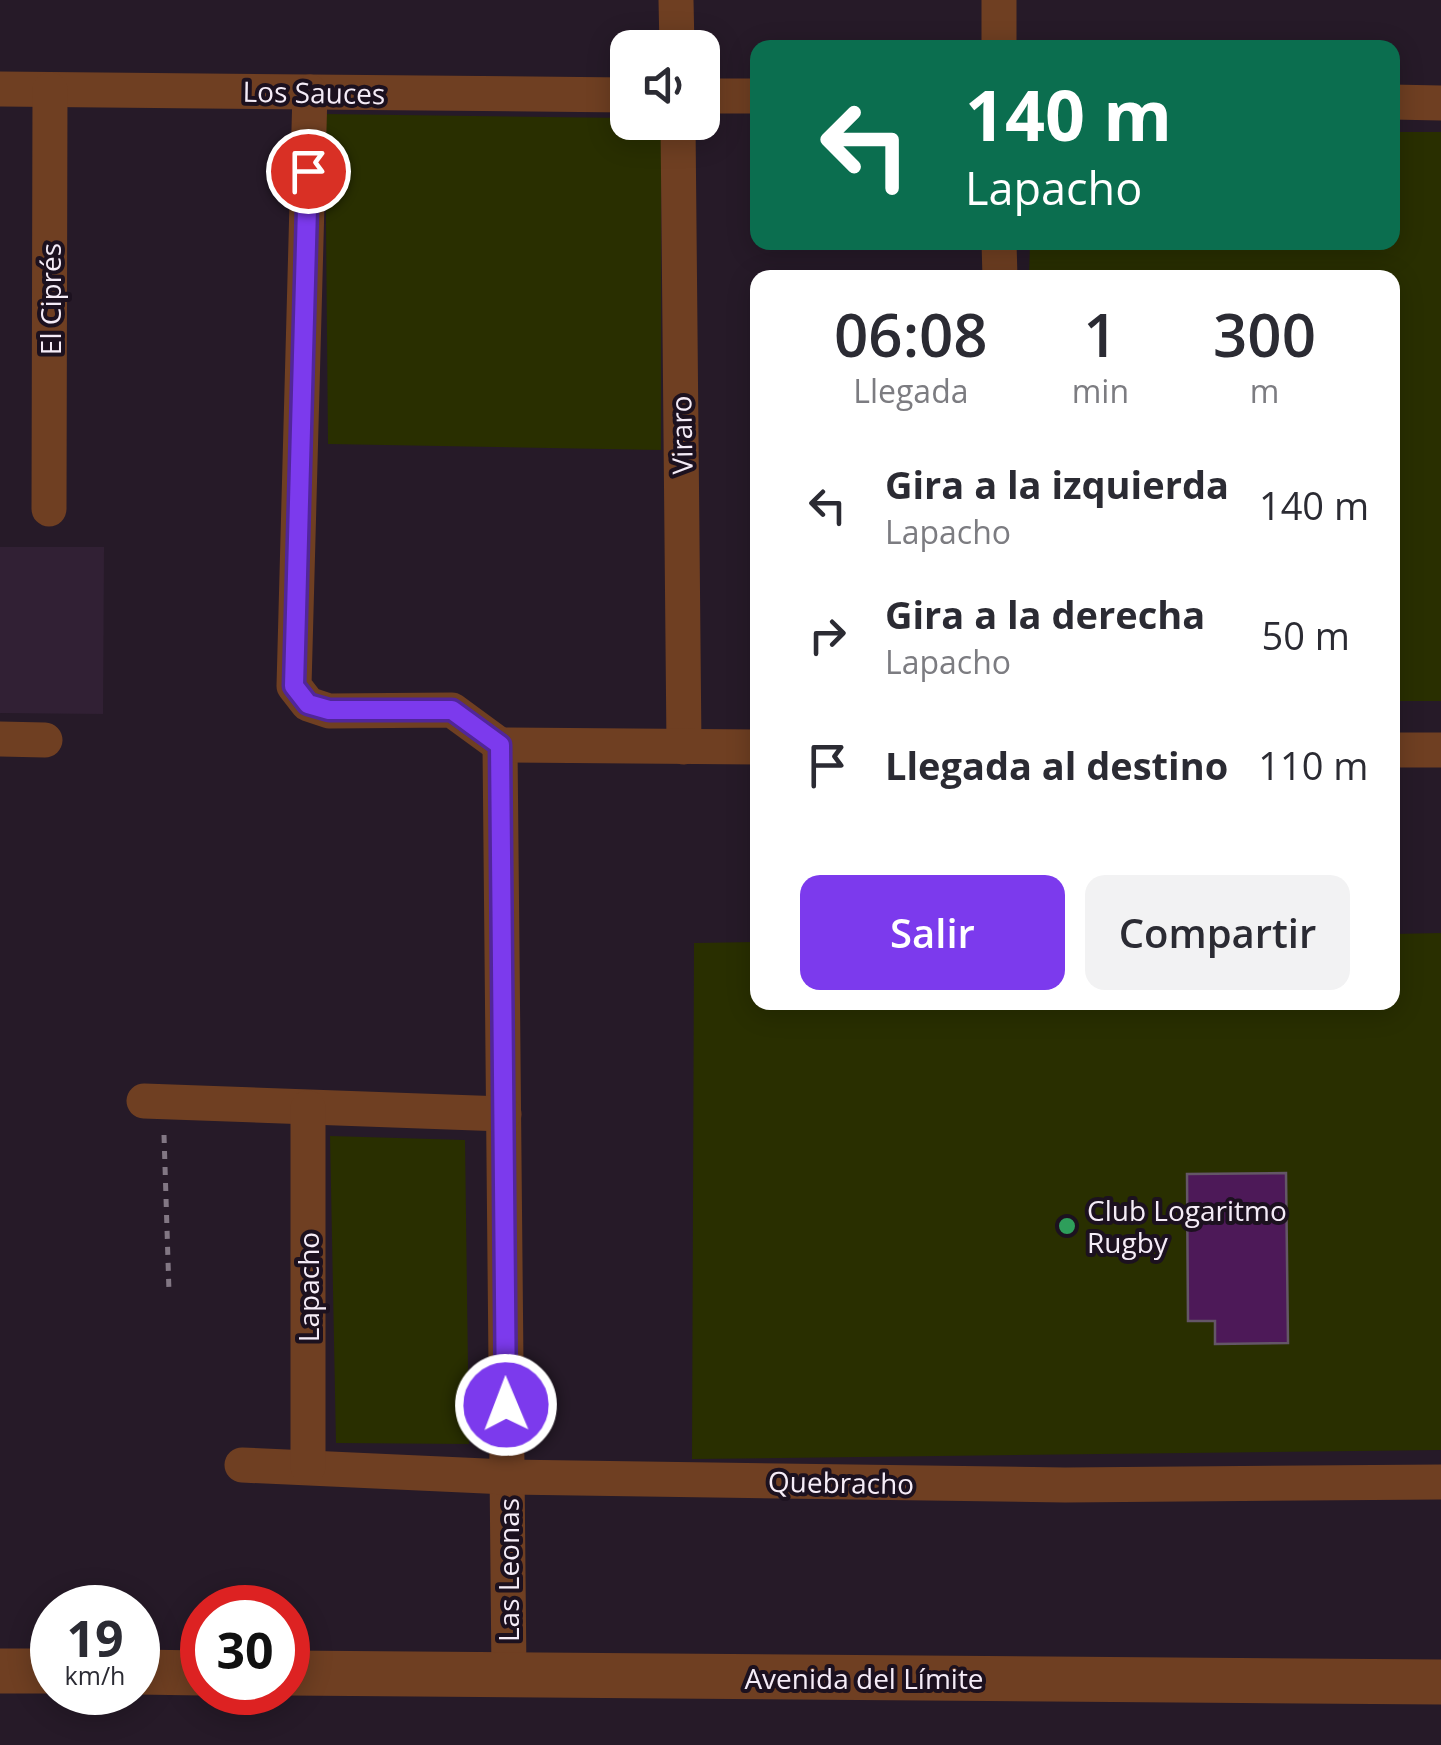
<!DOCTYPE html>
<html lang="es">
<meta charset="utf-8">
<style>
:root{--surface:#fff;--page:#f2f2f3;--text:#2b2b33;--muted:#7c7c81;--accent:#7c3aed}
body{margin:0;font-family:"Open Sans",sans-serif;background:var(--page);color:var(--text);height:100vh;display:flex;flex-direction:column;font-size:38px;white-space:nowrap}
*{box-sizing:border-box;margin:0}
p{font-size:32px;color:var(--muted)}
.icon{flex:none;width:55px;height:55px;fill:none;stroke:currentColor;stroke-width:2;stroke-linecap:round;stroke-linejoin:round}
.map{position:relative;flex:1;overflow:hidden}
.sheet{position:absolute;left:750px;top:270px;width:650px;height:740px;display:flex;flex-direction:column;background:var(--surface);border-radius:20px;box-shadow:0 5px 25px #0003}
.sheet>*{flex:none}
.hud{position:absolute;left:750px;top:40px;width:650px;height:210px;border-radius:20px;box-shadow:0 5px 25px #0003;background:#0b6e4f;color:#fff;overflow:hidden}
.controls{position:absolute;left:610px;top:30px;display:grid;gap:20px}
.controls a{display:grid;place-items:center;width:110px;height:110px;border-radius:20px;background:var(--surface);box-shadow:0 5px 25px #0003;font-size:50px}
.speed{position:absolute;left:30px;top:1585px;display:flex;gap:20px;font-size:50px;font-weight:700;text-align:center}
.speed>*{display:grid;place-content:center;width:130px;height:130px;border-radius:50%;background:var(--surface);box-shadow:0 5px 25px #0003;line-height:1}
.speed small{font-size:25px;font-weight:400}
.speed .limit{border:15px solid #d22;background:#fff;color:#111}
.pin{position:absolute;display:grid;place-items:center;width:85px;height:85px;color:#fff;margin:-42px;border:5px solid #fff;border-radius:50%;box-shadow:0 2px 10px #0007}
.me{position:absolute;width:110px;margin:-55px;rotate:359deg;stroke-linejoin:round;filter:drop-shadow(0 0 8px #0008)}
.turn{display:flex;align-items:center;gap:35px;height:210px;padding:0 50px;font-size:45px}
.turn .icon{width:130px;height:130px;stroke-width:2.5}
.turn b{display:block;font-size:70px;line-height:85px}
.eta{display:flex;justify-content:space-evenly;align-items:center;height:170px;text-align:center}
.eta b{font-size:60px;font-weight:600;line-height:70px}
.action{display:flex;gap:20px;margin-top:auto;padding:20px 50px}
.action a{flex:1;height:115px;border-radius:20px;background:var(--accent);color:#fff;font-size:40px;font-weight:600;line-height:115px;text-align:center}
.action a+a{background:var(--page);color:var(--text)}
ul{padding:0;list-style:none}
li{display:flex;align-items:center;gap:30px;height:130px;padding:0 50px}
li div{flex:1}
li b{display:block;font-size:38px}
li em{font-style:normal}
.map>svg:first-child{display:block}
.built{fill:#312034}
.green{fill:#292f00}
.building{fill:#4d1958;stroke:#645667;stroke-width:2.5}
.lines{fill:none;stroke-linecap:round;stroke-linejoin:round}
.path{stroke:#827784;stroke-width:5;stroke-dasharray:8 8;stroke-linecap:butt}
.minor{stroke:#6f3f22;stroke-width:35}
.tertiary{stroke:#6f3f22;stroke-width:45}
.route-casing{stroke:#51269a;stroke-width:25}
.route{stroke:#7c3aed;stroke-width:18}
.leisure-dot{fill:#2e9e5b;stroke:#1c111f;stroke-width:4}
.labels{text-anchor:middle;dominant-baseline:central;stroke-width:8;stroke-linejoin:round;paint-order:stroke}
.street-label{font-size:28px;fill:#f5ecf7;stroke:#1c111f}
.poi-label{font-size:28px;fill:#f5ecf7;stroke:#1c111f;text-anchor:start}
</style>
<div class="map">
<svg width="1441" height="1745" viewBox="0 0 1441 1745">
<rect width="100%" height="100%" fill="#261a28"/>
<!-- built -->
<polygon class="built" points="0,547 104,547 103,714 0,713"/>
<!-- green -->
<g class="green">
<polygon points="325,114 627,118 628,122 661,123 661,450 328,444"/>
<polygon points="1393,132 1441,132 1441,701 1393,701 1392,278 1029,277 1030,243 1392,242"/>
<polygon points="1441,933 1441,1450 692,1459 694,943 757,942 758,1002 1392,1002 1393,934"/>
<polygon points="330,1136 465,1140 469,1444 336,1443"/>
</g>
<!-- building -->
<polygon class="building" points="1286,1173 1288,1343 1215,1344 1215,1321 1188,1321 1187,1174"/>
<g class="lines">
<!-- path -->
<polyline class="path" points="164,1135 169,1292"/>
<!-- minor -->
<g class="minor">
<polyline points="676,0 677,48"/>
<polyline points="999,48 999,0"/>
<polyline points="0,89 628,95"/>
<polyline points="310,92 294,686 308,704 329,711 452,710 500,745"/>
<polyline points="702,96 758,96"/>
<polyline points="1392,102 1441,103"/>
<polyline points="678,122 684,747"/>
<polyline points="999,242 1000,278"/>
<polyline points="49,509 50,90"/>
<polyline points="0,739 45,740"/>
<polyline points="500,745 509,1675"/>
<polyline points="500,745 758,747"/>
<polyline points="1392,750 1441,750"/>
<polyline points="144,1101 504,1114"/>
<polyline points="242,1465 507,1477 1065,1485 1441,1482"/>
<polyline points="308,1467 308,1108"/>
</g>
<!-- tertiary -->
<g class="tertiary">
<polyline points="0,1671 52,1671"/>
<polyline points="138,1672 202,1673"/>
<polyline points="288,1673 1441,1682"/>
</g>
</g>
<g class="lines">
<!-- route casing -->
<g class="route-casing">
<polyline id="route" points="308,171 294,686 308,704 329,710 452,710 500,745 506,1405"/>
</g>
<!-- route -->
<use href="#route" class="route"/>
</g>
<!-- markers -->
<circle class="leisure-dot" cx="1067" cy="1226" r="10"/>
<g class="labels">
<!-- street labels -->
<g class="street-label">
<text transform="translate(314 92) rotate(1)">Los Sauces</text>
<text transform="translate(50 299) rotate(-90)">El Ciprés</text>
<text transform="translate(681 435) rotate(-91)">Viraro</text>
<text transform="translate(308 1287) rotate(-90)">Lapacho</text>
<text transform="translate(841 1482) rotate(1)">Quebracho</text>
<text transform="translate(508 1570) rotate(-90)">Las Leonas</text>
<text x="864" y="1678">Avenida del Límite</text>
</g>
<!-- poi labels -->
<g class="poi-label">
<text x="1087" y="1210">Club Logaritmo<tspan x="1087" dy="32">Rugby</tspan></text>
</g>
</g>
</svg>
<div class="controls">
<a><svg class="icon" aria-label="sound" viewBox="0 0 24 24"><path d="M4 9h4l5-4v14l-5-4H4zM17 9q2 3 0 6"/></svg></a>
</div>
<div class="speed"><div>19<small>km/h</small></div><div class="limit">30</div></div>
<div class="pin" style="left:308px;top:171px;background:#d93025"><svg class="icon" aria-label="arrive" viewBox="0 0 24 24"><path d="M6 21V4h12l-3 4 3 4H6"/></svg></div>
<svg class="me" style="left:506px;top:1405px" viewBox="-20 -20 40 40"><circle r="17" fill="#7c3aed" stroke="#fff" stroke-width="3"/><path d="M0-11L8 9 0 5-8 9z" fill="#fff"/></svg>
<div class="hud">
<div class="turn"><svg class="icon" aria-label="left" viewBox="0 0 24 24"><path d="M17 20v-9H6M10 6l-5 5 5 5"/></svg><div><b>140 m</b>Lapacho</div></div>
</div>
<section class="sheet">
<div class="eta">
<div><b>06:08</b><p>Llegada</p></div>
<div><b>1</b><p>min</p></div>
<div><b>300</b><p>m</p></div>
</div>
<ul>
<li><svg class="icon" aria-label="left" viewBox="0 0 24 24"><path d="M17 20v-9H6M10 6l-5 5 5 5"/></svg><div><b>Gira a la izquierda</b><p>Lapacho</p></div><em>140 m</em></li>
<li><svg class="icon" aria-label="right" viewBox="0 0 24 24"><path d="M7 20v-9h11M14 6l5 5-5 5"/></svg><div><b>Gira a la derecha</b><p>Lapacho</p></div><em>50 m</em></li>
<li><svg class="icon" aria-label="arrive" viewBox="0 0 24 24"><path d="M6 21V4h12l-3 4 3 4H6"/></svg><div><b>Llegada al destino</b></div><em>110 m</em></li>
</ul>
<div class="action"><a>Salir</a><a>Compartir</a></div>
</section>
</div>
